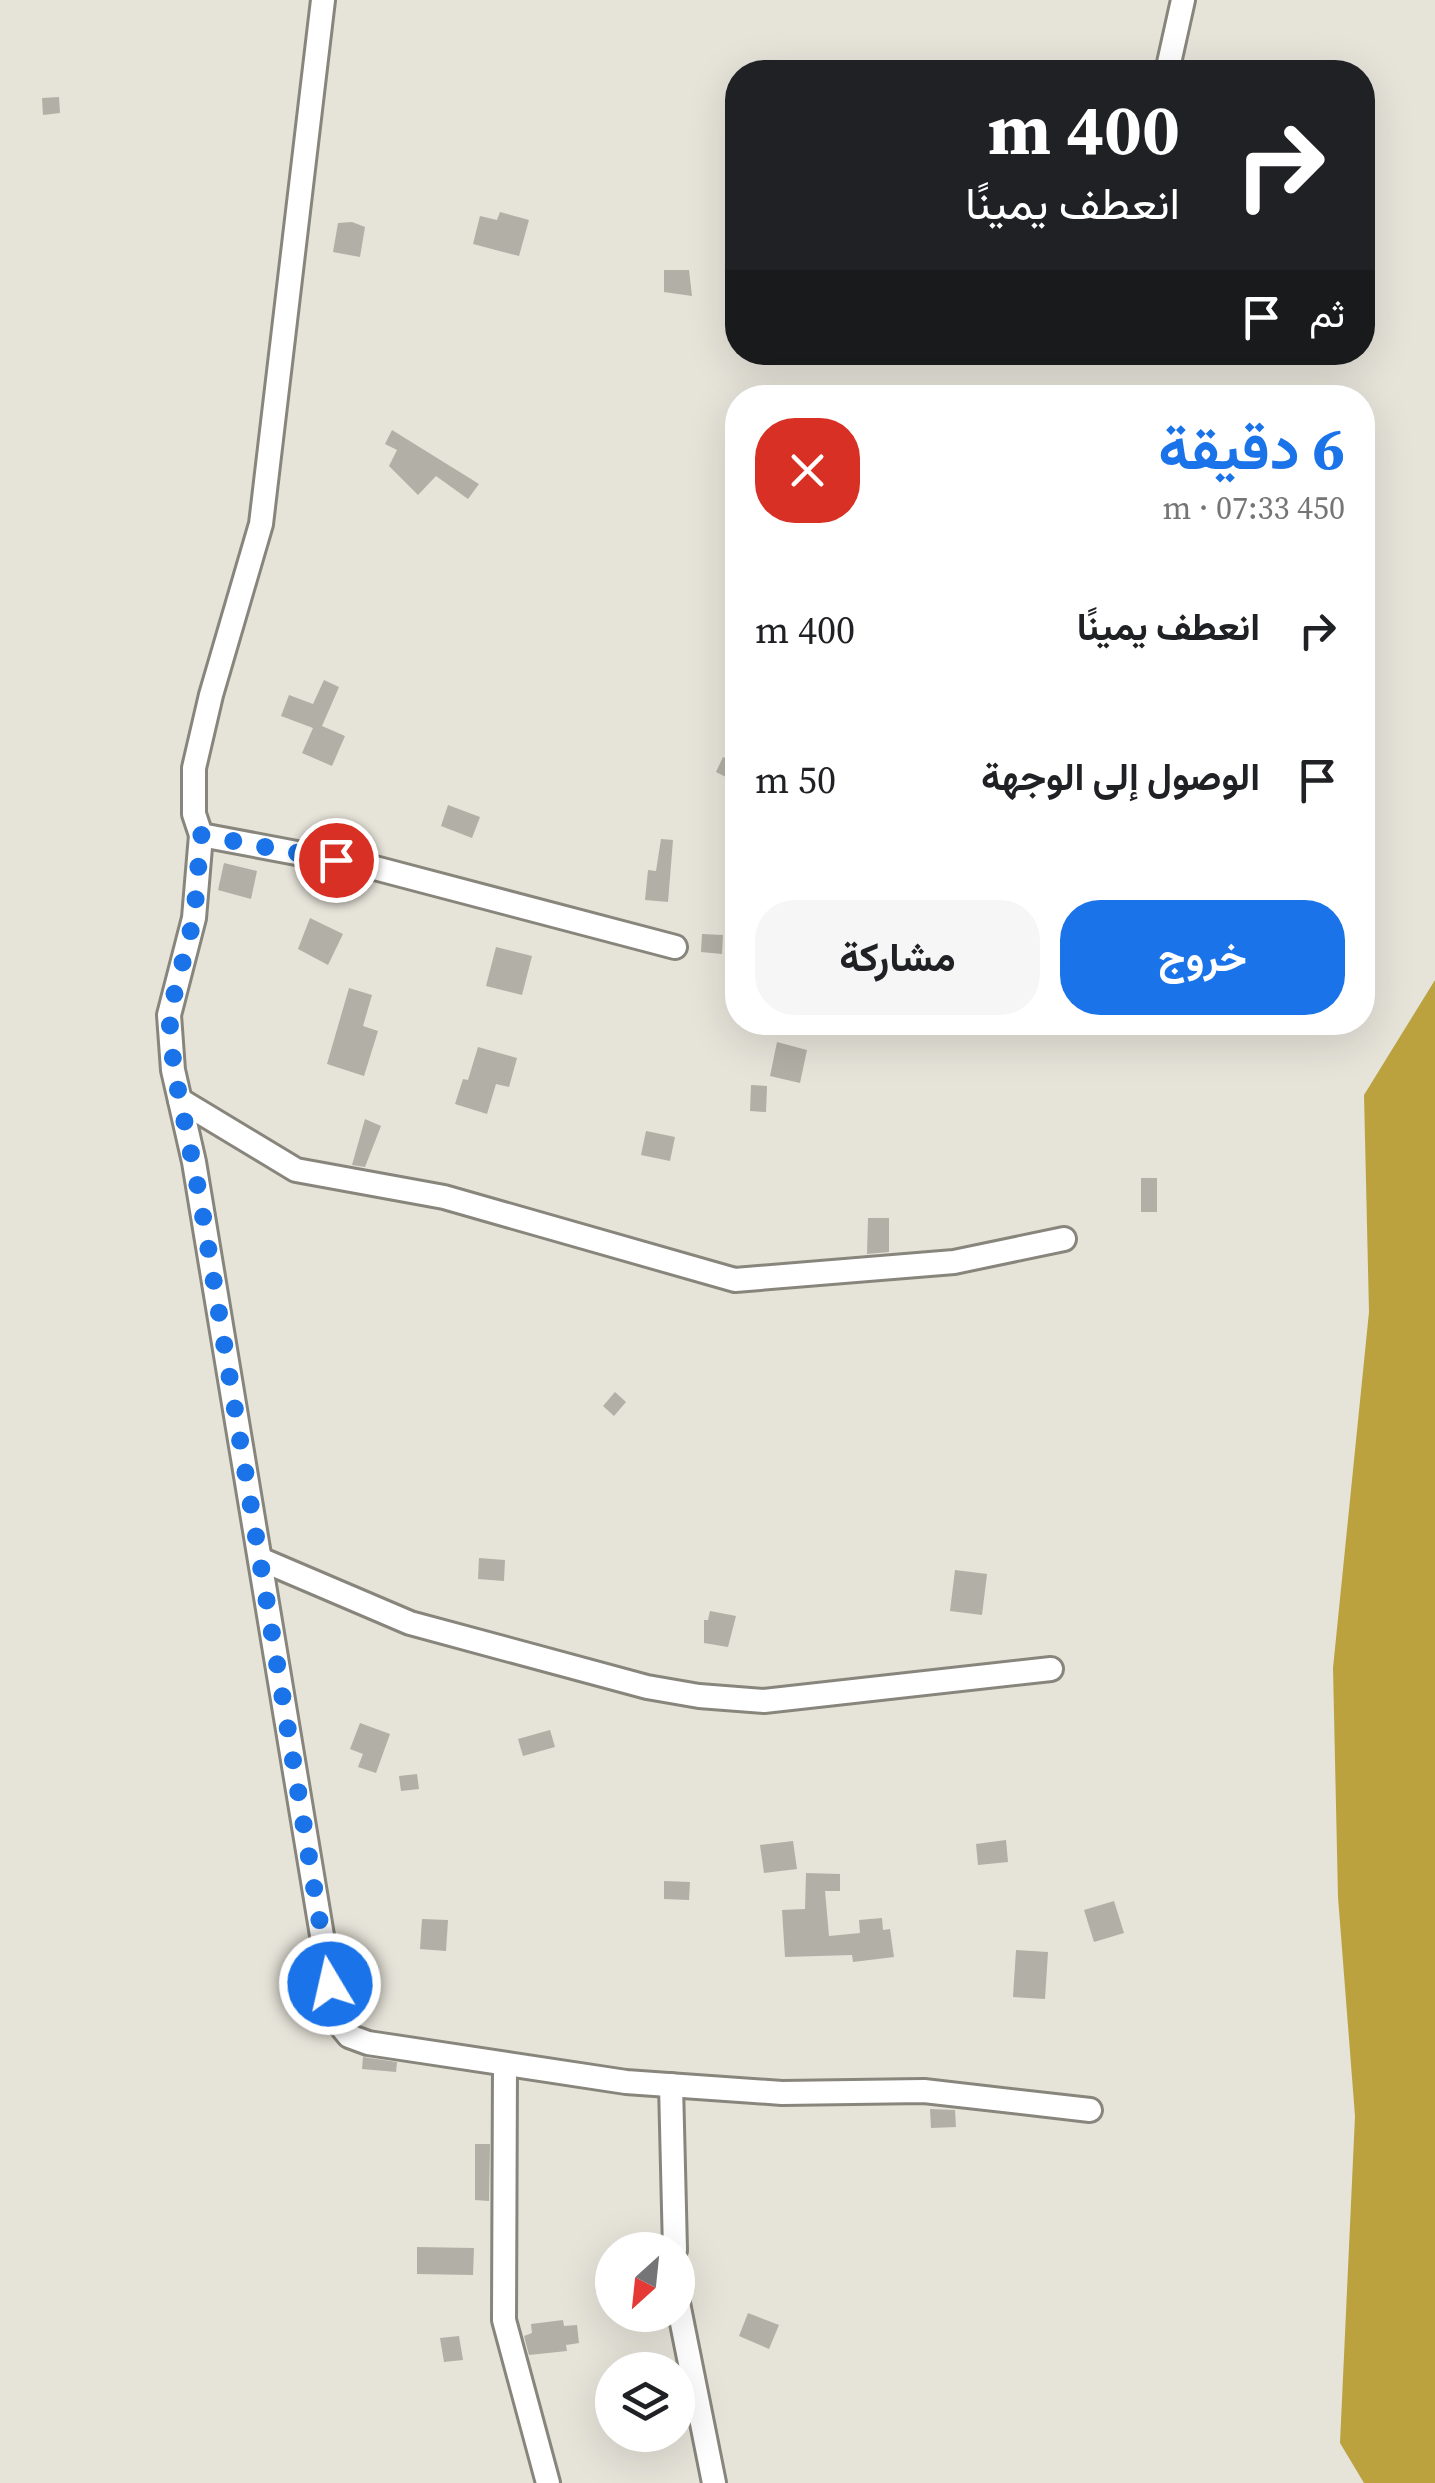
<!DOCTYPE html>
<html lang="ar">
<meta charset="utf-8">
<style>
:root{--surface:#fff;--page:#f6f6f6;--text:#202124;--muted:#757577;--accent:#1a73e8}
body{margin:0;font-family:"Source Serif 4",Vazirmatn,serif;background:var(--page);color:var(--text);direction:rtl;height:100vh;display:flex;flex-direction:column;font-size:38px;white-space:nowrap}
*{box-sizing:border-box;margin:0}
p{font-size:32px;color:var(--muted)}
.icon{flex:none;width:55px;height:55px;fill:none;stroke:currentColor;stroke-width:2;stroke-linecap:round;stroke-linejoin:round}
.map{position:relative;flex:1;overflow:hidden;direction:ltr}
.drawer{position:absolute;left:725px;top:385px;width:650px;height:650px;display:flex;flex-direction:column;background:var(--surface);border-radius:40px;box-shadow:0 10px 40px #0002;direction:rtl}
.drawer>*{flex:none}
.banner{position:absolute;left:725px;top:60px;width:650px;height:305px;border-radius:40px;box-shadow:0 10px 40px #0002;direction:rtl;background:#202124;color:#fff;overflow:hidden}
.needle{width:65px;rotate:207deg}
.fabs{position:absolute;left:595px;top:2232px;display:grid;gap:20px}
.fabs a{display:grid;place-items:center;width:100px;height:100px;border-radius:50%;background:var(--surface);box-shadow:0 10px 40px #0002;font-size:50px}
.pin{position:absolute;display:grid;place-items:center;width:85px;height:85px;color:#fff;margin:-42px;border:5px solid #fff;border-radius:50%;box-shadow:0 2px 10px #0007}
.me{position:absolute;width:110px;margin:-55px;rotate:351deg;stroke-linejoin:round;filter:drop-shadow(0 0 8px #0008)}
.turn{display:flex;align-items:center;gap:35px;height:210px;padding:0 30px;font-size:45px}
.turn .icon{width:130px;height:130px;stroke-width:2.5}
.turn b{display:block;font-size:70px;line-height:85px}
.then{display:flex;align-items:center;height:95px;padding:0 30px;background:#0003;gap:20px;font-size:38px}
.round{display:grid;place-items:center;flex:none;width:105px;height:105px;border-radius:40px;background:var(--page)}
.summary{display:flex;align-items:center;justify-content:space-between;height:170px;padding:0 30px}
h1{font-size:60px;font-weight:700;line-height:75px;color:var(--accent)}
.cta{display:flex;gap:20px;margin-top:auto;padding:20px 30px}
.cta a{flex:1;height:115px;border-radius:40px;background:var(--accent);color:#fff;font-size:40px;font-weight:700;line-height:115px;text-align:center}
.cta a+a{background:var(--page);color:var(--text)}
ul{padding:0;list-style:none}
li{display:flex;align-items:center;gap:30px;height:150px;padding:0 30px}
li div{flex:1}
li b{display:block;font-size:38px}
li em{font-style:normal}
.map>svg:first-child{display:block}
.forest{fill:#bba23f}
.building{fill:#b2afa6}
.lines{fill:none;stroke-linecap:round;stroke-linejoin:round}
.minor-casing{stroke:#88867c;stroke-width:28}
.minor{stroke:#fff;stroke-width:22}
.route{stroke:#1a73e8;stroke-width:18;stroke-dasharray:0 32.4}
</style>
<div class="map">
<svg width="1435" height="2483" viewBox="0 0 1435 2483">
<rect width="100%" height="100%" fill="#e6e3d9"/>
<!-- forest -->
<polygon class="forest" points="1435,980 1435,2483 1364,2483 1340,2443 1355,2116 1338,1897 1333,1668 1369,1312 1364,1095"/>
<!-- building -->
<g class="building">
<polygon points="59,97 60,113 43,115 42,98"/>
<polygon points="500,212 529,220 519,256 473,244 480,216 497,220"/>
<polygon points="352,222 365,227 360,257 333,252 338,223"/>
<polygon points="664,270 689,270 692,296 664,292"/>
<polygon points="392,430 479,484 468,499 436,476 418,495 389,466 397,450 385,444"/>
<polygon points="324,680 339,687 322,726 345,736 332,766 302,753 313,728 281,716 289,695 313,704"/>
<polygon points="723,757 738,764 732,780 716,772"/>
<polygon points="448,805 480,817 472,838 441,826"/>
<polygon points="661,839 673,840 668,902 645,900 648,870 656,871"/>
<polygon points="224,863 257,871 251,899 218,890"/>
<polygon points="310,918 343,934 328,965 298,949"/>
<polygon points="702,934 723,935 722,954 701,952"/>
<polygon points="496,947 532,956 522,995 486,986"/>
<polygon points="349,988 372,995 363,1026 378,1031 364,1076 327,1064"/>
<polygon points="777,1042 807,1050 800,1083 770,1076"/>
<polygon points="478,1047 517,1058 509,1087 496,1084 487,1114 455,1104 463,1079 468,1080"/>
<polygon points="751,1085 767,1086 766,1112 750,1111"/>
<polygon points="365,1119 381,1126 365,1167 352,1165"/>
<polygon points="646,1131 675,1137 670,1161 641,1155"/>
<rect x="1141" y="1178" width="16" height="34"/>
<polygon points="868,1218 889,1218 889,1252 867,1254"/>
<polygon points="615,1392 626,1402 614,1416 603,1406"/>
<polygon points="479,1558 505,1560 504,1581 478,1579"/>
<polygon points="955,1570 987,1574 982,1615 950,1611"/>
<polygon points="710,1611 736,1616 728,1647 704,1643 704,1620 708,1620"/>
<polygon points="360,1723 390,1734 376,1773 358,1767 363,1754 350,1749"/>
<polygon points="550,1730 555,1747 523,1756 518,1739"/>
<polygon points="417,1774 419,1789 401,1791 399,1776"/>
<polygon points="1006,1840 1008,1862 978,1865 976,1844"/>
<polygon points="793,1841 797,1869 764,1873 760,1845"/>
<polygon points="806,1873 840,1874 840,1891 825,1891 829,1936 860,1933 859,1920 882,1918 883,1930 890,1929 894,1957 853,1962 852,1955 785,1957 782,1910 805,1909"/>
<polygon points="664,1881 690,1882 689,1900 664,1899"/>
<polygon points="1114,1901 1124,1933 1094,1942 1084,1910"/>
<polygon points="422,1919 448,1920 446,1951 420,1949"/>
<polygon points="1016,1950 1048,1952 1045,1999 1013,1997"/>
<polygon points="363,2057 397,2062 396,2072 362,2069"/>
<polygon points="930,2109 955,2110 956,2127 931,2128"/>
<polygon points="475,2144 490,2144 489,2201 475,2200"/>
<polygon points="417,2247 474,2248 473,2275 417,2274"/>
<polygon points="748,2313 779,2325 769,2349 739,2336"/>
<polygon points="563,2320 564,2326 577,2325 579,2343 566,2345 567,2351 529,2355 524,2336 532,2333 531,2324"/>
<polygon points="459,2336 463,2360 444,2362 440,2338"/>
</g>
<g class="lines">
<!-- minor casing -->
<g class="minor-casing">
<g id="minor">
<polyline points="323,0 261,524 211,695 194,768 194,814 201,835 194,918 169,1015 173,1070 194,1162 336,2020 349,2036 368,2043 626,2082 782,2093 924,2091 1090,2110"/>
<polyline points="1167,72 1183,0"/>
<polyline points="201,835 371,867 675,947"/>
<polyline points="180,1100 296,1170 444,1197 735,1280 954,1262 1064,1239"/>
<polyline points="260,1559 410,1623 647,1687 699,1696 764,1701 1051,1669"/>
<polyline points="505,2064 504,2320 548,2483"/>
<polyline points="671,2085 675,2250"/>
<polyline points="678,2303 714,2483"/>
</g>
</g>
<!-- minor -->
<use href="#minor" class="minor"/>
</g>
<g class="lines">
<!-- route -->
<polyline class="route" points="330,1984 200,1198 174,1070 169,1015 194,918 201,835 336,860"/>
</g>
</svg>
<div class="fabs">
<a><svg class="needle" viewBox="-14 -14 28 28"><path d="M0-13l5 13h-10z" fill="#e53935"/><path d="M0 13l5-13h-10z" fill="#757577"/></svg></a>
<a><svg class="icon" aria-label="layers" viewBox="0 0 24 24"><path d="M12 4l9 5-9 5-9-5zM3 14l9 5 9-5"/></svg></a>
</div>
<div class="pin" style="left:336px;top:860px;background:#d93025"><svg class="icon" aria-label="arrive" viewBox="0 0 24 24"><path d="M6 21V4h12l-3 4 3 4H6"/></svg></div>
<svg class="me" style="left:330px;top:1984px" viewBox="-20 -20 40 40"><circle r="17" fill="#1a73e8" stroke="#fff" stroke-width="3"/><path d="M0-11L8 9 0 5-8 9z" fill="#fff"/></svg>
<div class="banner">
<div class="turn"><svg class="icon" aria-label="right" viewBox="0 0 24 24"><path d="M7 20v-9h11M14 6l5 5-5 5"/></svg><div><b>400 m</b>انعطف يمينًا</div></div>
<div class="then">ثم<svg class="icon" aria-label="arrive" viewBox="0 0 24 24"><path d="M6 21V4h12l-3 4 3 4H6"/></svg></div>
</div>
<section class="drawer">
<div class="summary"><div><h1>6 دقيقة</h1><p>450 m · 07:33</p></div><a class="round" style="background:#d93025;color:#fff"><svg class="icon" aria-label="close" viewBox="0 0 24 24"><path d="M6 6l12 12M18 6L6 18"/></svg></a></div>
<ul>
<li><svg class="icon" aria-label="right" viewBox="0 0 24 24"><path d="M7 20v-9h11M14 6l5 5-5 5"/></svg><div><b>انعطف يمينًا</b></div><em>400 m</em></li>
<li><svg class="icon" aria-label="arrive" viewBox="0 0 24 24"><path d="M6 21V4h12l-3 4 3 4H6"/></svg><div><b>الوصول إلى الوجهة</b></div><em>50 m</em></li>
</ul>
<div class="cta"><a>خروج</a><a>مشاركة</a></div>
</section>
</div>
